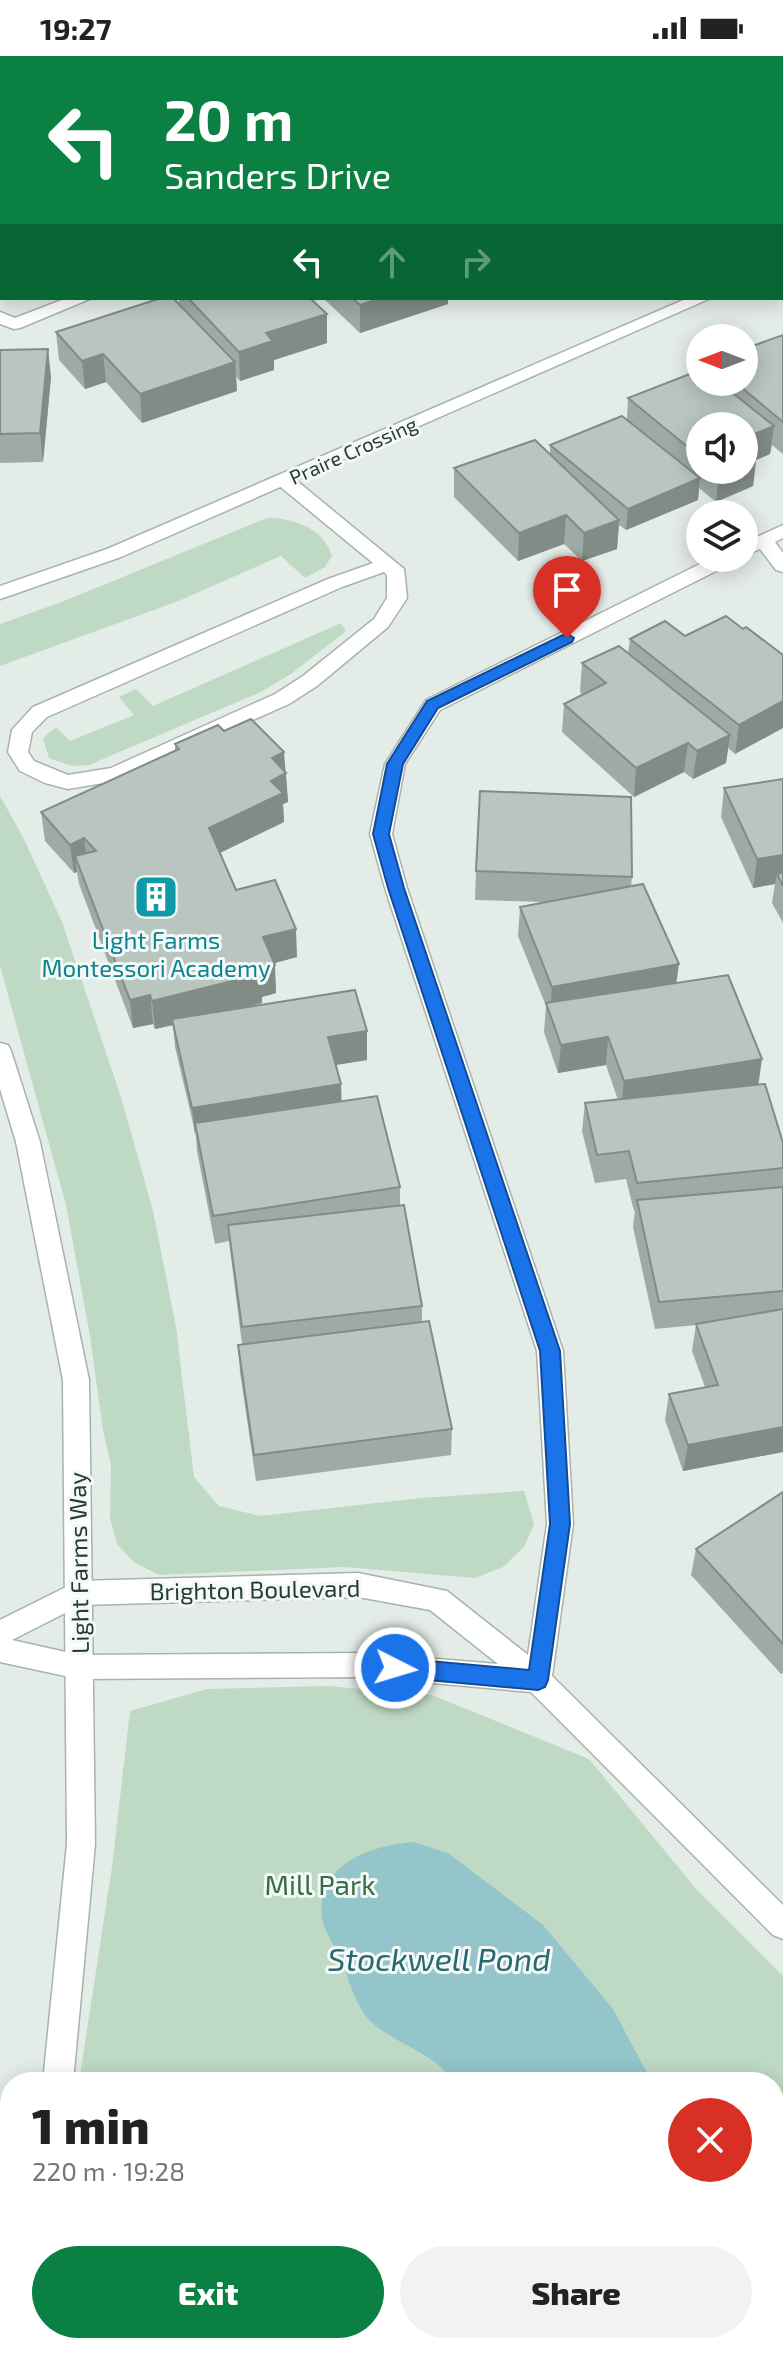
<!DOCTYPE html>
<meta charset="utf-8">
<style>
:root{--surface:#fff;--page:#f2f2f2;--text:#222;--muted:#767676;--accent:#0b8043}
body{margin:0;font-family:"Exo 2",sans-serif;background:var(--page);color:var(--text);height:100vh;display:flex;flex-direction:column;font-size:30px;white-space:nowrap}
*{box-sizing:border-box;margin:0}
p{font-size:26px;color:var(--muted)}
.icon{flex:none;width:44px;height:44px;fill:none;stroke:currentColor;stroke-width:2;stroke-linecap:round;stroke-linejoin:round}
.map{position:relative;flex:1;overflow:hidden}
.drawer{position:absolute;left:0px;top:2016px;width:784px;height:282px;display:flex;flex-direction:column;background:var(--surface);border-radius:32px 32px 0 0;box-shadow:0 4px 20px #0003}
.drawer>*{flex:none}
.guide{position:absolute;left:0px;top:0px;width:784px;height:244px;box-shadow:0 4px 20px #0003;background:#0b8043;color:#fff;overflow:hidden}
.needle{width:52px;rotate:270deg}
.buttons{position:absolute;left:686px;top:268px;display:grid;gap:16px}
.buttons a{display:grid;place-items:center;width:72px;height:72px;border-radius:50%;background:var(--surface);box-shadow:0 4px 20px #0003;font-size:40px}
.pin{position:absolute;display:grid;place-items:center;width:68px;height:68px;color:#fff;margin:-82px -34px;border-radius:50% 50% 50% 0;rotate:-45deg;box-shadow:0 0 8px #0007}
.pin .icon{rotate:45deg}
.me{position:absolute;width:88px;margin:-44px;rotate:95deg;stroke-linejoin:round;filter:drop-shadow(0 0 6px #0008)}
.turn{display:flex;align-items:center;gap:28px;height:168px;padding:0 32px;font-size:36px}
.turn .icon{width:104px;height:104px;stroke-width:2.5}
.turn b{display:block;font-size:56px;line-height:68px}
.lanes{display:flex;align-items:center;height:76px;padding:0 32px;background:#0003;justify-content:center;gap:40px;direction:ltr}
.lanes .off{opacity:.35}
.round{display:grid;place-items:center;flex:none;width:84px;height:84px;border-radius:42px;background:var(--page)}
.summary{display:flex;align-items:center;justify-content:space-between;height:136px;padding:0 32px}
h1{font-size:48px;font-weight:800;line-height:60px}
.button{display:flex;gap:16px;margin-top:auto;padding:16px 32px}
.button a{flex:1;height:92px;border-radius:48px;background:var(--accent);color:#fff;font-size:32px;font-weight:800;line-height:92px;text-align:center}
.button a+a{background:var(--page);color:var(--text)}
.status{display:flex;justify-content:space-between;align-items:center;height:56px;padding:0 40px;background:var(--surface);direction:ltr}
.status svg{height:22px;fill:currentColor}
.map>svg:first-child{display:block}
.green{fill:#bfdac4}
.water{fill:#93c5ca}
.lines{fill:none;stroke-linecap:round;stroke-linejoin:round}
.service-casing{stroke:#a7b3ad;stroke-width:3}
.minor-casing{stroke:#a7b3ad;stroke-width:3}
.tertiary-casing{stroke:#a7b3ad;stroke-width:3}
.service{fill:#fff;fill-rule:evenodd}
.minor{fill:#fff;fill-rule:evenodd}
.tertiary{fill:#fff;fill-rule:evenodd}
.wall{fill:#9faaa5;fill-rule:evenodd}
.shaded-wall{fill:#828b86}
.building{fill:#b9c6c0;stroke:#828b86;stroke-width:2}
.route{fill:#1a73e8;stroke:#114b97;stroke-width:2}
.labels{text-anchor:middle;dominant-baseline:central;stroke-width:6;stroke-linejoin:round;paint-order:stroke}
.far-street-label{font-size:20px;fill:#253b33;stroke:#f4f8f6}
.culture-label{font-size:24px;fill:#0d838f;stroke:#f4f8f6}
.street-label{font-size:24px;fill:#253b33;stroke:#f4f8f6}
.near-park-label{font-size:28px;fill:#356d46;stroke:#f4f8f6}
.near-water-label{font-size:32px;font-style:italic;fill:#276970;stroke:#f4f8f6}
</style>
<div class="status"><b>19:27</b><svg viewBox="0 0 49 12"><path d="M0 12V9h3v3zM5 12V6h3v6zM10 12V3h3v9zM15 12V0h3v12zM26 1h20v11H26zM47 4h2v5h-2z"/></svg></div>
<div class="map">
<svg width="783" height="2297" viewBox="0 0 783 2297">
<rect width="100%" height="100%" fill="#e4ece7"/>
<!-- green -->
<g class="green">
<path d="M267,462C293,462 324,472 332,500L325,511L305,522L281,500L176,546L0,610V568L64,545Z"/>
<polygon points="341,567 346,575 291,618 261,636 89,709 72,710 49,702 43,682 56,671 70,685 134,659 119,641 136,633 153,650"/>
<polygon points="0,740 23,781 62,866 121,1041 153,1155 176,1271 194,1421 219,1450 260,1460 421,1442 524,1435 534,1468 524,1491 503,1511 475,1522 344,1511 159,1519 135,1507 117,1488 110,1462 111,1409 103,1374 90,1280 66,1149 0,910"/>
<polygon points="327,1630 432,1639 589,1703 698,1835 783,1920 783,2297 53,2297 54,2288 774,2288 774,2026 79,2026 112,1811 130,1655 207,1633"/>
</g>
<!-- water -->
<g class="water">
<path d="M413,1786L448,1797L543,1869L613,1953L652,2026H454C434,1997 401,1990 376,1970C356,1955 351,1928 342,1906C337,1891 324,1878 322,1862C316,1808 370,1790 413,1786Z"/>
<polygon points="774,2164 783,2169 783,2297 436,2297 434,2288 774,2288"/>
</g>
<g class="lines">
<!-- service casing -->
<g class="service-casing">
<path id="service" d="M284,418L291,420L404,513L407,542L388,571L317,630L289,648L115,725L68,733L45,727L20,715L8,696L12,674L33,651L328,523L373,507L277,428L275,424ZM384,516L387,519V542L374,563L303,620L275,638L111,712L68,719L34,705L28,696L32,676L47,661L342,531Z"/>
</g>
<!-- minor casing -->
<g class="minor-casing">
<g id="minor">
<rect x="765" y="0" width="16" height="2"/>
<polygon points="782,30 783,31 783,41 782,40"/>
<polygon points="782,71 783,72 783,82 782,81"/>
<polygon points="67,242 92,242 20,272 14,273 0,268 0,256 15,262"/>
<polygon points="783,469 783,482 775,486 783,497 783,516 776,514 760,493 744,500 744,487"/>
<path d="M712,502H737L734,506L440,654L405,708L392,778L407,832L563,1295L573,1468L552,1620L783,1849V1883L773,1879L531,1636L366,1621L79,1623L0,1606V1564L78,1525L358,1517L447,1535L528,1599L547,1468L537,1295L385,832L370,778L385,708L426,644ZM358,1541L430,1554L498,1608L366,1597L79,1599L12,1584L81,1549Z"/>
</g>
</g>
<!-- tertiary casing -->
<g class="tertiary-casing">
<g id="tertiary">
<polygon points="783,201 783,212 782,212 782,201"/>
<polygon points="688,242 711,242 121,501 0,543 0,530 107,493"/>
<polygon points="0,987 8,989 11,995 40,1086 89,1324 95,1788 73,2026 43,2026 67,1788 63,1324 16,1086 0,1033"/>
<polygon points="10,2269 10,2288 26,2288 24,2297 0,2297 0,2273"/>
</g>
</g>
<!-- service -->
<use href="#service" class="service"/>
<!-- minor -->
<use href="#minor" class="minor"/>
<!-- tertiary -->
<use href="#tertiary" class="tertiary"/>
</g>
<!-- wall -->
<g class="wall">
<polygon points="25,0 152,0 155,2 25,2"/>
<polygon points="160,0 250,0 251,2 163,2"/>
<polygon points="382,0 606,0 603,2 381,2"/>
<polygon points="0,136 2,137 2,222 0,220"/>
<polygon points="179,242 310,242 327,258 327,287 274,304 274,314 240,325 236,321 237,335 142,367 106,326 85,333 59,304 56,276 179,249"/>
<polygon points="323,242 448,242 448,248 360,277"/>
<path d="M783,279V398L772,389L770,398L756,404L753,430L716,446L699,432L698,444L626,474L619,469L617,493L582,505L564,488L518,505L454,441V412L550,398V389L627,363L628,342L700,326H744ZM700,370L744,414H700Z"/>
<polygon points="0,294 51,321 43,406 0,407"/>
<polygon points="743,573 783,599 735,698 728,692 726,707 693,723 684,716 634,741 562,676 564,648 582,638 580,636 582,607 628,597 630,583 685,580"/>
<polygon points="224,675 286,717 288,746 283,748 284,766 220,797 236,834 297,901 274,907 276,937 262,941 262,947 239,952 367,1004 336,1009 341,1028 341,1046 400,1131 400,1150 422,1250 422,1265 452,1373 451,1399 256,1425 240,1316 238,1289 242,1288 229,1185 215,1188 197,1095 196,1080 175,991 173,969 155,973 153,968 133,972 79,828 77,816 74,817 45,785 41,756 175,695 175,688"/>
<polygon points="783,723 783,867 772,847 775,828 753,832 721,761 724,732"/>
<polygon points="476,815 632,821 631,831 676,927 758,1029 783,1087 783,1396 683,1415 665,1364 669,1338 705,1331 692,1295 696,1269 655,1273 633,1171 635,1154 634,1155 626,1123 595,1127 582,1075 585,1047 618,1044 606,1009 558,1017 544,976 546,950 518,880 520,851 545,846 475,844"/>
<polygon points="783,1436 783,1617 781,1618 691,1519 696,1493"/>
</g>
<!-- shaded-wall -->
<g class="shaded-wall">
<polygon points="191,0 211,0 211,2 188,2"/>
<polygon points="216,0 250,0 251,2 217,2"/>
<polygon points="558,0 606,0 603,2 553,2"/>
<rect x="0" y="66" width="2" height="22"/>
<polygon points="381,242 448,242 448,248 360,277 360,249"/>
<polygon points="327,258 327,287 274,304 274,314 240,325 239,296 266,277"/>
<polygon points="48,293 51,321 43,406 40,377"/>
<polygon points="103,298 106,326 85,333 82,305"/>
<polygon points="235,306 237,335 142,367 140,338"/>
<polygon points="774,370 770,398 756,404 753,430 716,446 719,417 726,414 744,414 744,382"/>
<polygon points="700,422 698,444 626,474 628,453"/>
<polygon points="566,459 564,488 518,505 519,477"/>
<polygon points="619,464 617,493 582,505 584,477"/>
<polygon points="783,645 783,672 735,698 739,669"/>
<polygon points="730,679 726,707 693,723 697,695"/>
<polygon points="688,687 684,716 634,741 636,712"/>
<polygon points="284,696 288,746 283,748 284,766 211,801 209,772 272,702"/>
<polygon points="84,782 88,811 75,800 77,816 74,817 70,789"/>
<polygon points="783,799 783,827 777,818 775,828 753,832 757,803"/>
<polygon points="296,873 297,901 264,910 263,881"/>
<polygon points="679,908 675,936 550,960 552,931"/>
<polygon points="275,909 276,937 262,941 262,947 173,968 172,963 173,969 155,973 152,945"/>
<polygon points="150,939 153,968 133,972 130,944"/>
<polygon points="367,975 367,1004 329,1010 328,981"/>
<polygon points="608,981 606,1009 558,1017 561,989"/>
<polygon points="762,1003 758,1031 621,1053 624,1025"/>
<polygon points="341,1028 342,1056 195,1067 195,1080 192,1052"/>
<polygon points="783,1371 783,1396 683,1415 688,1389"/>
</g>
<!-- building -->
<g class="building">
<polygon points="36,0 152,0 155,2 38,2"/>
<polygon points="382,0 494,0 497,2 382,2"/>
<polygon points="513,0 558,0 553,2 516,2"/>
<rect x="0" y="17" width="2" height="49"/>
<polygon points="1,135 2,137 1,203 0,201"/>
<polygon points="161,242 173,242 235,306 140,338 103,298 82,305 56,276"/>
<polygon points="188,242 310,242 327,258 266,277 273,285 239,296"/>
<polygon points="352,242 381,242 360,249"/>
<polygon points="783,279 783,366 735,326 744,326 744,293"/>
<polygon points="48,293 40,377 0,378 0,294"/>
<polygon points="700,314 700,326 719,326 774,370 744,382 744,370 700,370 700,401 628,342"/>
<polygon points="622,360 700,422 628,453 550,389"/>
<polygon points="535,384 619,464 584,477 566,459 519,477 454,412"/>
<polygon points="744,391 756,402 744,407"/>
<polygon points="726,560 743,573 746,571 783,599 783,645 739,669 630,583 665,565 685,580"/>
<polygon points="619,590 730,679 697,695 688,687 636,712 564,648 606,627 582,607"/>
<polygon points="251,663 284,696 272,702 286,717 271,725 283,737 209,772 236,834 275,824 296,873 263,881 275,909 258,913 260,918 152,945 150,939 130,944 75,800 96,795 84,782 70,789 41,756 179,693 175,688 218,669 224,675"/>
<polygon points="783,723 783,799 757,803 724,732"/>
<polygon points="480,735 631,741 632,821 476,815"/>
<polygon points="783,817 783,830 777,818"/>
<polygon points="643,828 679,908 552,931 520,851"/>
<polygon points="728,919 762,1003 624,1025 608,981 561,989 546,947"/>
<polygon points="355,934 367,975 328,981 341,1028 192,1052 172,963"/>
<polygon points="765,1028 783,1087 783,1112 637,1127 629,1095 597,1099 585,1047"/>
<polygon points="377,1040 400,1131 213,1160 195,1067"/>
<polygon points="783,1131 783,1235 659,1246 637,1144"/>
<polygon points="404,1149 422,1250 242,1271 228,1169"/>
<polygon points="783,1253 783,1371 688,1389 669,1338 718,1329 696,1268"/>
<polygon points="429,1265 452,1373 254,1399 238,1289"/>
<polygon points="783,1436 783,1588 696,1493"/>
</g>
<!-- route -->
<polygon class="route" points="567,577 574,582 572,586 438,652 403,708 389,778 404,832 560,1295 570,1468 548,1624 545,1631 538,1634 395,1621 388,1618 385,1612 388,1605 395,1602 529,1614 550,1468 540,1295 388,832 373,778 387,708 427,645"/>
<!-- icons -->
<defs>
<g id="building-square" transform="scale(2.3)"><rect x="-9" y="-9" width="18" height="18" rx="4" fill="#0f9aa8" stroke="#f4f8f6"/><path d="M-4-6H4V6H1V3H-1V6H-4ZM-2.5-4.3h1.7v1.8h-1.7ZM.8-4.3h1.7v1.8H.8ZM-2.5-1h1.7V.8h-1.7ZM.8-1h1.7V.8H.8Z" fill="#fff"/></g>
</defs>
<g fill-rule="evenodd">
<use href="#building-square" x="156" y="841"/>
</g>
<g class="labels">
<!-- far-street labels -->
<g class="far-street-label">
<text transform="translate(353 394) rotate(-24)">Praire Crossing</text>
</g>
<!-- culture labels -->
<g class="culture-label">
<text x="156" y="883">Light Farms<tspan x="156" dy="28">Montessori Academy</tspan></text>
</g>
<!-- street labels -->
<g class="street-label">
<text transform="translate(78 1507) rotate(-91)">Light Farms Way</text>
<text transform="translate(255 1533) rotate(-1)">Brighton Boulevard</text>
</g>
<!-- near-park labels -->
<g class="near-park-label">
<text x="320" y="1828">Mill Park</text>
</g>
<!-- near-water labels -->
<g class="near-water-label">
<text x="439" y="1902">Stockwell Pond</text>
</g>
</g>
</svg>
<div class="buttons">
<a><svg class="needle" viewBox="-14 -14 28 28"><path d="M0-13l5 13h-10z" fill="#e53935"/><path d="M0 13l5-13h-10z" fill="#767676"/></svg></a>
<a><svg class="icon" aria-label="sound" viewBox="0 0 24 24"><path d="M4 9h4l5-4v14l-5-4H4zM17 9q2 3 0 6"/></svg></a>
<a><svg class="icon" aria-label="layers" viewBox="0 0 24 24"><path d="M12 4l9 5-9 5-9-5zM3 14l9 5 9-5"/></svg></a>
</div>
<div class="pin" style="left:567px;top:582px;background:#d93025"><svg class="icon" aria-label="arrive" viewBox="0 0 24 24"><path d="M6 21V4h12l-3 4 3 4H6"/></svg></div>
<svg class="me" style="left:395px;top:1612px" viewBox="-20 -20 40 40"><circle r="17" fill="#1a73e8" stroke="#fff" stroke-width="3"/><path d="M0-11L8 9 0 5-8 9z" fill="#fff"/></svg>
<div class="guide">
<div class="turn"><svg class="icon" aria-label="left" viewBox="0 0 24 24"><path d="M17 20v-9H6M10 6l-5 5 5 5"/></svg><div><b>20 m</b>Sanders Drive</div></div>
<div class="lanes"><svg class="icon" aria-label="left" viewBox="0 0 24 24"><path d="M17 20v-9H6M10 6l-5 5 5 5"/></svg><svg class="icon off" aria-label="ahead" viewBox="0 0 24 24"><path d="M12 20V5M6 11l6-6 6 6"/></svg><svg class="icon off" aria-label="right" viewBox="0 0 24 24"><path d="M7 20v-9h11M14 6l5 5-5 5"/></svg></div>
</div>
<section class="drawer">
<div class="summary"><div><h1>1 min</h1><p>220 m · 19:28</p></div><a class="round" style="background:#d93025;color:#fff"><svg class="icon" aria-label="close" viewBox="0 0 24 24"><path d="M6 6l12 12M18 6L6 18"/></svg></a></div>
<div class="button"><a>Exit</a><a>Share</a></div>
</section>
</div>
